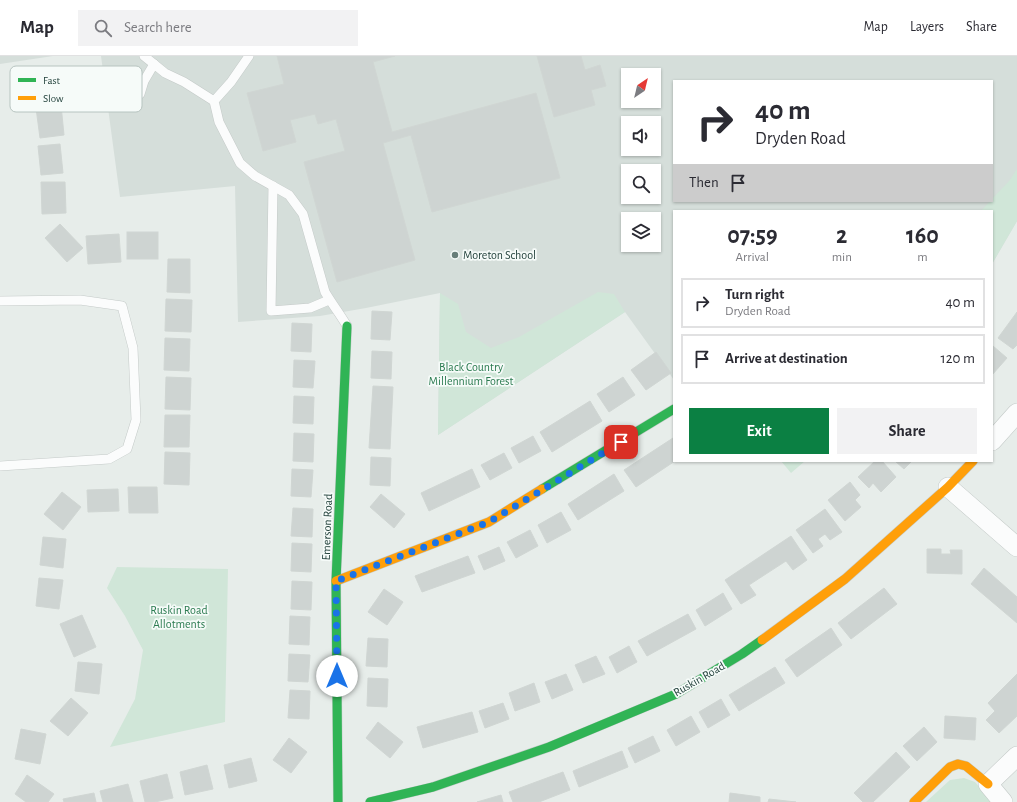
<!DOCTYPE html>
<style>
:root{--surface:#fff;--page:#f2f2f3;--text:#2b2b33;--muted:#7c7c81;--line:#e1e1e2;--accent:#0b8043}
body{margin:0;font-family:"Alegreya Sans",sans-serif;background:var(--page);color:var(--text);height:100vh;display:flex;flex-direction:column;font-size:15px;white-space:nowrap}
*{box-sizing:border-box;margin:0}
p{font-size:13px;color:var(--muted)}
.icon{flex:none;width:22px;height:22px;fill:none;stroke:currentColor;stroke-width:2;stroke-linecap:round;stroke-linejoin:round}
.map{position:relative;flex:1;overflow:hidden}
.panel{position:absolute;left:673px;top:154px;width:320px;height:252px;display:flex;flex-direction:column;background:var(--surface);border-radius:0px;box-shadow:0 1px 3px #0004}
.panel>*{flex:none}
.hud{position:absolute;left:673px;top:24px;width:320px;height:122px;border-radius:0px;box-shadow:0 1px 3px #0004;background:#fff;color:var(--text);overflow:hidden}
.needle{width:26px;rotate:35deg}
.fabs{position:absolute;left:621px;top:12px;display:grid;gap:8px}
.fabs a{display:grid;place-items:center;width:40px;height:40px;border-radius:0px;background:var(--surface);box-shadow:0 1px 3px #0004;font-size:20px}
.pin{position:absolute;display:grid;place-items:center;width:34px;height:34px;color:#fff;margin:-17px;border-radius:8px;box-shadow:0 2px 6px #0006}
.me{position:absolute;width:44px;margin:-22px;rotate:0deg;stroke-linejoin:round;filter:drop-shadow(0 0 3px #0008)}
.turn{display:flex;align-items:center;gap:14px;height:84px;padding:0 16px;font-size:18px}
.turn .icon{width:52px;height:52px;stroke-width:2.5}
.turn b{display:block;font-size:28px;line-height:34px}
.then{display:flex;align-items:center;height:38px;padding:0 16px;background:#0003;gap:8px;font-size:15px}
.eta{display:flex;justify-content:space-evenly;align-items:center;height:68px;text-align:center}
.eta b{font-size:24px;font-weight:600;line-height:28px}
.action{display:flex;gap:8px;margin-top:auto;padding:8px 16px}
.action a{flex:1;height:46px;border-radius:0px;background:var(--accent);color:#fff;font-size:16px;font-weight:600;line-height:46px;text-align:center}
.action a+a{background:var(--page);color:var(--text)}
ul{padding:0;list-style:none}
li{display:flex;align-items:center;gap:12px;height:50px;margin:0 8px 6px;padding:0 8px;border:2px solid var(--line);border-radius:0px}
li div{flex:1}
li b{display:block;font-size:15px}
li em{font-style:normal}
header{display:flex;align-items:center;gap:24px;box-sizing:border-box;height:56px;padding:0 20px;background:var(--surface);border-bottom:1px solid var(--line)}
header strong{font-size:19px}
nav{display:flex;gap:22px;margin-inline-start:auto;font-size:14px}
.search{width:280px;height:36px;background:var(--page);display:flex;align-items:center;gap:10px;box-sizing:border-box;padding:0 14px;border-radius:0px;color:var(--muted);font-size:15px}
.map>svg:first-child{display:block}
.built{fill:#d5deda;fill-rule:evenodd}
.green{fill:#d0e6d8}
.building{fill:#ced4d2;stroke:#d0d6d3}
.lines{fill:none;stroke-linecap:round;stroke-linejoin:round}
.lane-casing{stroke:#c4cac8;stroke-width:10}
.street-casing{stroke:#c4cac8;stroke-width:20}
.fast-casing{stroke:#c3cac8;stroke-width:10}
.slow-casing{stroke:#c3cac8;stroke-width:10}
.lane{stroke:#fbfcfc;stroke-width:9}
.street{stroke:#fbfcfc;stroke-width:19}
.fast{stroke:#30b455;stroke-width:9}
.slow{stroke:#ff9f0a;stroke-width:9}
.route{stroke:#1a73e8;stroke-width:7;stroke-dasharray:0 12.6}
.poi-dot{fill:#687e79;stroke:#f6fbf9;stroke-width:1.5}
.labels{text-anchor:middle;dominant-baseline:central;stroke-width:3.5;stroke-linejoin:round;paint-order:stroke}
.poi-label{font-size:12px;fill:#23423c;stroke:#f6fbf9;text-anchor:start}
.park-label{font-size:12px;fill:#2b7b50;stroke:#f6fbf9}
.street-label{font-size:12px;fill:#23423c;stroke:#f6fbf9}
.key{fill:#f6fbf9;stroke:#b7c4c0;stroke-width:1}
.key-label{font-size:11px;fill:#23423c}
</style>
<header>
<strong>Map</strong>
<div class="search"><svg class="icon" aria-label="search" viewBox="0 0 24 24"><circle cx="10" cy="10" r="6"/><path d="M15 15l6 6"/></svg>Search here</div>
<nav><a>Map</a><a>Layers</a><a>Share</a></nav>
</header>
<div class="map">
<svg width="1017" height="746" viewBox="0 0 1017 746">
<rect width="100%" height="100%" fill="#e7edea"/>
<!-- built -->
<g class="built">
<polygon points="0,0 53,0 0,8"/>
<path d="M101,0H1017V165L992,208V155H674V324L625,256L438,379L440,237L366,252L320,260L238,266L235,130L120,141ZM628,19H654V45H628ZM674,25H992V145H674ZM628,67H654V93H628ZM628,115H654V141H628ZM628,163H654V189H628Z"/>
</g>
<!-- green -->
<g class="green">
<polygon points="1017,113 1017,165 992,208 992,155 981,155 990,145 992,145 992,143 1010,124"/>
<polygon points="598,236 614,238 625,256 438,379 440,237 458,248 466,276 491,292 519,281"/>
<polygon points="781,405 805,405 791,417"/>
<polygon points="117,511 228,513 225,666 110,691 135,643 143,594 125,560 107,532"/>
<polygon points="964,722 975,726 993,746 926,746 950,724"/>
</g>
<!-- building -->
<g class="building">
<polygon points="277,0 395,0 373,6 392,76 536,37 560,122 432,156 411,79 383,87 415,204 337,226 304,106 345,95 336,63 318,68 315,58 290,64 296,86 263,95 247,37 284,28"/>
<polygon points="537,0 581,0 585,14 600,9 606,30 591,34 595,49 554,61"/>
<polygon points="61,49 64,79 40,82 36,52"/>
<polygon points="60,88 63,117 41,119 38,90"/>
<polygon points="41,126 65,126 66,157 42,158"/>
<polygon points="60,168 83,192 67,206 45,182"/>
<rect x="127" y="176" width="31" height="27"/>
<polygon points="119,178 121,206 88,208 86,180"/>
<polygon points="168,203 190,203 190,237 167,236"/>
<polygon points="166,243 192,244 191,276 165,275"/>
<polygon points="372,255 392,256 390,284 371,283"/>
<polygon points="1017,256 1017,289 1013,293 998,282"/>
<polygon points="292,267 312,268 311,296 291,295"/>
<polygon points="165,282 190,283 189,315 164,314"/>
<polygon points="993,290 1007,302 992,319 992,292"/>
<polygon points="372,295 392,296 391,323 371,322"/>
<polygon points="656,296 671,317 646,334 631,314"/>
<polygon points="294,304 315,305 313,332 293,331"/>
<polygon points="166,321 191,322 190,354 165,353"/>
<polygon points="623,321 635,339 609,356 597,338"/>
<polygon points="373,330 393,331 390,393 369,392"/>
<polygon points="294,340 314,341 313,368 293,367"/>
<polygon points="590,345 602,365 552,396 540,376"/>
<polygon points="165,359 190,359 189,391 164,391"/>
<polygon points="294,377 314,378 313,406 293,405"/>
<polygon points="533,380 541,395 519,407 511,392"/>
<polygon points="673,382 674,384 674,405 675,405 636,431 624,414"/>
<polygon points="165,396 190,397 189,429 164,428"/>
<polygon points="504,397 512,412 490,424 481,409"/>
<polygon points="371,401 391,402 390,430 370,429"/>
<polygon points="875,405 882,405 896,421 881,436 873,427 869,432 858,421"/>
<polygon points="895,405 912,405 904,413"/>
<polygon points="292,413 313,414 311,441 291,440"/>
<polygon points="472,413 480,431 429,455 421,437"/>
<polygon points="614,418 624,435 578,464 568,448"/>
<polygon points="850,426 860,439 855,444 861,451 845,465 828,444"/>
<polygon points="128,431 157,431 158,457 129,457"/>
<polygon points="118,433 119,455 88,456 87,434"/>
<polygon points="62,436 81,451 63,474 44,458"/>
<polygon points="381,438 405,458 394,472 370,451"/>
<polygon points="293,452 313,453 312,481 291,480"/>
<polygon points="825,453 842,476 830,484 825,478 818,483 823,490 813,497 796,474"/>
<polygon points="561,456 571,474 547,487 538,469"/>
<polygon points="530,474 538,490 516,502 507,486"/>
<polygon points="791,480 807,504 793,514 786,505 749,529 756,539 741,548 725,524"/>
<polygon points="43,481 66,483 63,512 40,509"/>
<polygon points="292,487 312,488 311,516 291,515"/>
<polygon points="499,491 505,505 484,514 478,500"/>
<polygon points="927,493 941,493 941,498 951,498 950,494 962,494 962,518 927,517"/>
<polygon points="468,500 475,517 422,536 415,520"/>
<polygon points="984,512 1017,541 1017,567 971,528"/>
<polygon points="39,522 63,524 59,553 36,550"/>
<polygon points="292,525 312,526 311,554 291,553"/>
<polygon points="884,532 897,548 851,583 838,567"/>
<polygon points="384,533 403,546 387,569 368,556"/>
<polygon points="723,537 732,553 705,570 696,554"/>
<polygon points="688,558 696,573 647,600 638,585"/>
<polygon points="82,559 96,591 74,601 60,568"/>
<polygon points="290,560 310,561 309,589 289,588"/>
<polygon points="831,572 842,589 797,621 785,604"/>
<polygon points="368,582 388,583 387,611 366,610"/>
<polygon points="629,590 637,606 617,617 609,601"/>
<polygon points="289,598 310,599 308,626 288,625"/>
<polygon points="596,600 605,618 583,627 575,609"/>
<polygon points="78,606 102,608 99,638 75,635"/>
<polygon points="775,611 785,627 739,655 729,639"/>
<polygon points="566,618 573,634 552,643 545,626"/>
<polygon points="1017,618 1017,660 999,677 986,664 995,655 988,647"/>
<polygon points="368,622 388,623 387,651 367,650"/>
<polygon points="534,627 540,646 515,655 509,637"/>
<polygon points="290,634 310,635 309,663 288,662"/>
<polygon points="71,642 88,657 68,680 50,665"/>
<polygon points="721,643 730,659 708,672 699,656"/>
<polygon points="503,647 509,663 485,672 479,655"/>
<polygon points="472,656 478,676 423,692 417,671"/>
<polygon points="691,660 700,676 676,690 667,674"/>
<polygon points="945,660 976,662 975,684 944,682"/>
<polygon points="378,666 403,686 390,702 366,682"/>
<polygon points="924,671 937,686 917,705 903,690"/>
<polygon points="21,673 46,678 40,708 15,703"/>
<polygon points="653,680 660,695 635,707 628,692"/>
<polygon points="289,682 307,696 291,717 273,704"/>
<polygon points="622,695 628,711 579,731 573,715"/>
<polygon points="896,696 910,711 873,746 863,746 854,737"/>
<polygon points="251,702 257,725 229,732 224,709"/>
<polygon points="207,709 213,733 185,739 180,716"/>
<polygon points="563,716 570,734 539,746 513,746 509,736"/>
<polygon points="167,718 173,742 155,746 145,746 140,725"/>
<polygon points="27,719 54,738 48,746 26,746 15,738"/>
<polygon points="128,728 133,746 103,746 100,735"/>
<polygon points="94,737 96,746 64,746 63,743"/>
<polygon points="730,737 760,741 760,746 729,746"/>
<polygon points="501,739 503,746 477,746"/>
<polygon points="769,743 796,746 768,746"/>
</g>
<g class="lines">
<!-- lane casing -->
<g class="lane-casing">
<g id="lane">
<polyline points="144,0 154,8"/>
<path d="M249,0L231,26L214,45L219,66L240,107L255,120L289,139L303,158L325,236C332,248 340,258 347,270"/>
<polyline points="140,38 144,25 154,8 165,17 184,26 214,45"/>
<polyline points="273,130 271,255 310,252 329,244"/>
<polyline points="0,245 80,244 122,250 133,292 136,364 127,393 109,403 0,410"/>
</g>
</g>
<!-- street casing -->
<g class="street-casing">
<g id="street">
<polyline points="992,385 1017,357"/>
<polyline points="948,431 1017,491"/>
<polyline points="1003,746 988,728 1017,700"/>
</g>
</g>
<!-- fast casing -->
<g class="fast-casing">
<g id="fast">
<polyline points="542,433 674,353"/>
<polyline points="338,746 336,525 347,270"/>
<polyline points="370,746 433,731 549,691 676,638 742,598 762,584"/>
</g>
</g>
<!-- slow casing -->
<g class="slow-casing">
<g id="slow">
<polyline points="336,525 489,466 542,433"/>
<polyline points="762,584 845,523 948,431 973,405"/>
<polyline points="914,746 950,711 958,708 966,710 988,728"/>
</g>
</g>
<!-- lane -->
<use href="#lane" class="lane"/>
<!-- street -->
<use href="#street" class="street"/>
<!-- fast -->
<use href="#fast" class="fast"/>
<!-- slow -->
<use href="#slow" class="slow"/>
</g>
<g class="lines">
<!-- route -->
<polyline class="route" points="337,620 336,525 489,466 621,386"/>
</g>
<!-- markers -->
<circle class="poi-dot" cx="455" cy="199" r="4"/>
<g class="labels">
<!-- poi labels -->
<g class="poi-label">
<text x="463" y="199">Moreton School</text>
</g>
<!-- park labels -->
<g class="park-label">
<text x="471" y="311">Black Country<tspan x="471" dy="14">Millennium Forest</tspan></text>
<text x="179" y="554">Ruskin Road<tspan x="179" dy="14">Allotments</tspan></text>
</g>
<!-- street labels -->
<g class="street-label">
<text transform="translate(327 471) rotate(-88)">Emerson Road</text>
<text transform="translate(699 623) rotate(-30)">Ruskin Road</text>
</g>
</g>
<!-- legend -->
<rect x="10" y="10" width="132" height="46" rx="6" class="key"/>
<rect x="18" y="22" width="18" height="4" fill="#30b455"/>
<rect x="18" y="40" width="18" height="4" fill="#ff9f0a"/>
<g class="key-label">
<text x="43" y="28">Fast</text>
<text x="43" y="46">Slow</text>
</g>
</svg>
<div class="fabs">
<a><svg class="needle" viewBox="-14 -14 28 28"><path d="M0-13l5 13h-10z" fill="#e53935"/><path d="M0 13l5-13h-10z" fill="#7c7c81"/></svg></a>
<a><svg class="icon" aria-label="sound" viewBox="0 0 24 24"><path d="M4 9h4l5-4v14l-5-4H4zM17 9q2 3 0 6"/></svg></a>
<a><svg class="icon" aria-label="search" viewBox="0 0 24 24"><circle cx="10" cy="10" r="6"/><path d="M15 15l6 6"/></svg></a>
<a><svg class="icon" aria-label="layers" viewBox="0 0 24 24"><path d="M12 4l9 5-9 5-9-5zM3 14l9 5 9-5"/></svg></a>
</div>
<div class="pin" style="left:621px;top:386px;background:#d93025"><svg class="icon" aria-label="arrive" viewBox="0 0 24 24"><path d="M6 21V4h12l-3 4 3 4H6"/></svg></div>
<svg class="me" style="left:337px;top:620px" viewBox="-20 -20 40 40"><circle r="19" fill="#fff"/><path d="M0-13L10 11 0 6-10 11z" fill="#1a73e8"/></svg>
<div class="hud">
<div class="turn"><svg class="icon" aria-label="right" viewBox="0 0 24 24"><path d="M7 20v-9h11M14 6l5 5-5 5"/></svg><div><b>40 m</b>Dryden Road</div></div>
<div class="then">Then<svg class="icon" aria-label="arrive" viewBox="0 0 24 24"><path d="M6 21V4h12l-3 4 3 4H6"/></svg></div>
</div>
<section class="panel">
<div class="eta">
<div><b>07:59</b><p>Arrival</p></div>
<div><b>2</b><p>min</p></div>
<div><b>160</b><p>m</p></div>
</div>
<ul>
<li><svg class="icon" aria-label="right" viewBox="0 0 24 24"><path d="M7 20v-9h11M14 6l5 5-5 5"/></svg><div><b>Turn right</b><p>Dryden Road</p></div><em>40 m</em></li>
<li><svg class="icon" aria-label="arrive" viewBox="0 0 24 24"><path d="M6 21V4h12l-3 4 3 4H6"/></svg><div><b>Arrive at destination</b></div><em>120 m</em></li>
</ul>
<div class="action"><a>Exit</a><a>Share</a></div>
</section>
</div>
